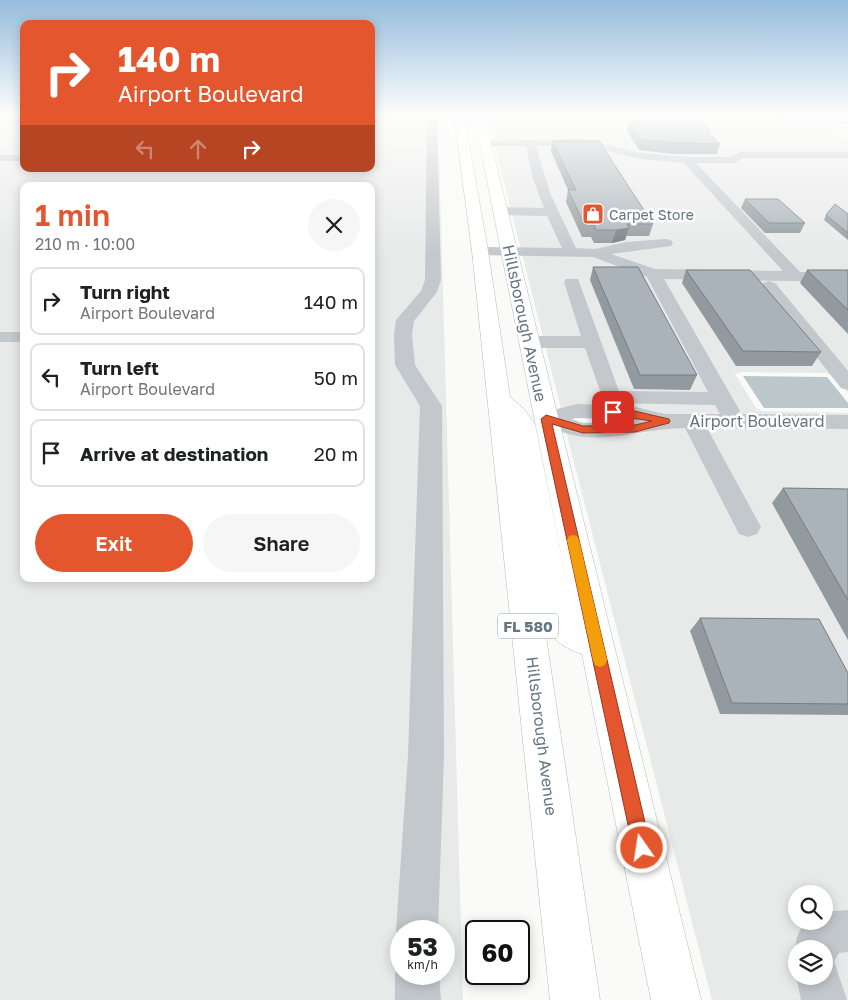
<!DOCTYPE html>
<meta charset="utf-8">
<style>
:root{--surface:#fff;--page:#f6f6f6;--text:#202124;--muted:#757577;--line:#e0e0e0;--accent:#e4572e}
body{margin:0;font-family:"Golos Text",sans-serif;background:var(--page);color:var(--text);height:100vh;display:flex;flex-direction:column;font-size:19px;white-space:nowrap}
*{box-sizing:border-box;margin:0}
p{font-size:16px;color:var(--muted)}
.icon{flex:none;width:28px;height:28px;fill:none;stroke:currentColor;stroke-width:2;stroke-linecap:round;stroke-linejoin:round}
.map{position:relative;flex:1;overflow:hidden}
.panel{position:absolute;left:20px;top:182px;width:355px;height:400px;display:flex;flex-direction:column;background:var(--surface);border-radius:10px;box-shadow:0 2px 12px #0003}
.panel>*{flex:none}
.hud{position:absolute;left:20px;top:20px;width:355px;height:152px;border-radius:10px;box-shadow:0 2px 12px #0003;background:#e4572e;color:#fff;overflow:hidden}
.fabs{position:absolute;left:788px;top:885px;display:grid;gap:10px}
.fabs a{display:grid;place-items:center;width:45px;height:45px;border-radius:50%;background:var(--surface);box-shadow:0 2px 12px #0003;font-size:25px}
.speed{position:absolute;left:390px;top:920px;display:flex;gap:10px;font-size:25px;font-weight:700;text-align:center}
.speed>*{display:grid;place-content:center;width:65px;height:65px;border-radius:50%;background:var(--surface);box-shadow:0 2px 12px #0003;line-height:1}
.speed small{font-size:12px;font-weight:400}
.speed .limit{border:2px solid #111;border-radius:8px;background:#fff;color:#111}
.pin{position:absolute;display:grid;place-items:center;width:42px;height:42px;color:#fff;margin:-21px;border-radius:10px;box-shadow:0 2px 8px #0006}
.me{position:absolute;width:55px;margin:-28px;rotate:347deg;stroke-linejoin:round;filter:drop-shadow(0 0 4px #0008)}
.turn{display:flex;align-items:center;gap:18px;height:105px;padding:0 15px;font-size:22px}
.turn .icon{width:65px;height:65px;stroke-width:2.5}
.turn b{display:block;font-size:35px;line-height:42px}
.lanes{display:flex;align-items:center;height:48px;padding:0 15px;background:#0003;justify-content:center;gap:25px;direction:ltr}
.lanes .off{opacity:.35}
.round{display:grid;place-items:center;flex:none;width:52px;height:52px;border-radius:26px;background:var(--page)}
.summary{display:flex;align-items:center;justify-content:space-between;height:85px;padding:0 15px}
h1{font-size:30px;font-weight:600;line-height:38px;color:var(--accent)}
.primary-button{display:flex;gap:10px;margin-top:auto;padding:10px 15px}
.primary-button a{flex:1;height:58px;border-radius:30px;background:var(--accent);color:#fff;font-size:20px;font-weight:600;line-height:58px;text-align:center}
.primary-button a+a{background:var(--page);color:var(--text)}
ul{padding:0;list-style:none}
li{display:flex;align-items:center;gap:15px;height:68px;margin:0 10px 8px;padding:0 5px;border:2px solid var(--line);border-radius:10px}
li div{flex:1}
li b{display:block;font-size:19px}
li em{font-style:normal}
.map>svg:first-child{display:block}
.built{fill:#e8e9e9;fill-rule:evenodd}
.green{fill:#dadfd7}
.water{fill:#bbc7cb}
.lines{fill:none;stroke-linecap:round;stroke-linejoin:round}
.major-casing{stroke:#b5babe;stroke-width:1}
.minor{fill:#c3c8cc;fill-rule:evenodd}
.major{fill:#fff;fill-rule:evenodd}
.wall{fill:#929a9f}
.shaded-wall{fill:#777d82}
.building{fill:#aab3b9;stroke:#777d82}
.route{fill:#e4572e;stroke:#94391e}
.slow{fill:#f59e0b}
.labels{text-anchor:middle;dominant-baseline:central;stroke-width:5;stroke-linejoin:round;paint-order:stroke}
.far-poi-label{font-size:14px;fill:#657683;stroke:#fff;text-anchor:start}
.shield{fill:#fff;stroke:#939fa8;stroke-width:1}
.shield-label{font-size:15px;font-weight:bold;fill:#657683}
.street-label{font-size:16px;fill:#657683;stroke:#fff}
</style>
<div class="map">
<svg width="848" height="1000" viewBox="0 0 848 1000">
<rect width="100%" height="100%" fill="#fafaf8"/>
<!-- built -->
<g class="built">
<path d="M0,115H24V169H371V115H438L463,1000H0ZM24,186H371V579H24ZM401,931H444V974H401Z"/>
<polygon points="487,115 489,115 491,123 495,123 848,126 848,132 837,133 848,141 848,393 835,377 826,373 741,372 735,374 756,408 762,411 848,413 848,416 665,415 561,408"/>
<path d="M670,427L848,428V1000H712L566,431L586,436L638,434ZM796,894H824V921H796ZM796,949H824V976H796Z"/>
</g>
<!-- green -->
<polygon class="green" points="493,115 761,115 775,124 495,122"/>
<!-- water -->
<polygon class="water" points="743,376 827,377 848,403 848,408 764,408"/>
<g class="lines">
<!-- major casing -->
<g class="major-casing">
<path id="major" d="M454,115H464L488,251L510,397L523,408L535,424L573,613L474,115H484L701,1000H651L582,654C564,648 552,640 544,623L600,1000H550L472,251Z"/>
</g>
<!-- minor -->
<g class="minor">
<polygon points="427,115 437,115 441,280 437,292 414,321 412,334 415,365 442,406 444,755 438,931 401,931 401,945 396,931 408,755 420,406 395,365 394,334 396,320 421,291 425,280"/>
<polygon points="769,115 780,115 785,118 848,118 848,124 783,124"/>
<path d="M581,139L642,153L687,157H732L739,152H848V158H742L735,163H696L800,272H848V282L664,279L740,411L737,414L848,415V429L707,428L761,527L757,534L748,537L739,534L685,428C651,428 618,440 584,437C569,436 553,428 538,424L535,419L538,414L577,404L631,406L665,414H720L715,405L611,403L604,402L585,348H529L522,346L520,342L522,338L529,336H581L564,282L566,279H578L619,391L708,392L647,277L593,257L480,255L475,254L473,251L475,248L480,247L562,248L547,216L500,215L494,211L500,207L544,208L533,179L526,146H485L481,145V141ZM581,145L642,159L684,163L783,271L655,269L611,254L671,246L673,243L671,240L666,239L626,242L595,249L576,248L550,193L536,146ZM577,418L631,420L635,421L583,423L571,419Z"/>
<rect x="0" y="155" width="24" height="6"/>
<polygon points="769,281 775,283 848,371 848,390 841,388 763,289 761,286 763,283"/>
<rect x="0" y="332" width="24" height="10"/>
<path d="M848,910V952L839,953L834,961L847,1000H801L796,976V974V976H824V949H796V952C794,942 800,923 811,921C815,921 820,921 824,921V914L833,911Z"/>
<polygon points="401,958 401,974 439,974 441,1000 395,1000 395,974"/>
</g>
<!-- major -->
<use href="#major" class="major"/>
</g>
<!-- wall -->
<g class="wall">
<polygon points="629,121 710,131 709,134 720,144 717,154 673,154 639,150 627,131"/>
<polygon points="552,141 653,224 649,236 626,236 625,240 612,243 594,243 591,237 582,237 566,202 568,190 551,151"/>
<polygon points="745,199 805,223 800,233 765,233 741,208"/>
<polygon points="848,214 848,240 824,220 826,215"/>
<polygon points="593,267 697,375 690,390 634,389 590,280"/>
<polygon points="686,270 821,352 812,366 736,366 682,283"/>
<polygon points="807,270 848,270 848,334 800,283"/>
<polygon points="783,488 848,489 848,640 772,503"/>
<polygon points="700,618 848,673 848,715 847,715 720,714 690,631"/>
</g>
<!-- shaded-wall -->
<polygon class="shaded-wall" points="629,228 625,240 612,243 616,230"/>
<!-- building -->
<g class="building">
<polygon points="629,121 701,122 710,131 708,133 720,144 676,143 641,140"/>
<polygon points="552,141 599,141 653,224 627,224 629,228 616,230 596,230 594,225 584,224 568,190 576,190"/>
<polygon points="745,199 778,199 805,223 769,223"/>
<polygon points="835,204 848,214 848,233 826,215"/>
<polygon points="593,267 638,267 697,375 640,375"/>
<polygon points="686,270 750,270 821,352 743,351"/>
<polygon points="807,270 848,270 848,310"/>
<polygon points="783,488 848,489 848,600"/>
<polygon points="700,618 819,619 848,673 848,704 732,703"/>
</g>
<!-- sky -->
<linearGradient id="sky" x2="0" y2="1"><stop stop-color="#96bcdc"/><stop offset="0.45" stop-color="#fdfdfc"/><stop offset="1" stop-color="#fdfdfc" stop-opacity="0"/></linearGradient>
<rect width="848" height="255" fill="url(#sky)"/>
<!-- route -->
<polygon class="route" points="613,409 630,410 669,419 670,421 669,423 635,432 583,433 552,424 651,848 649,855 642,857 636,855 633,848 541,419 546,415 583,426 635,425 652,421 609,415 609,410"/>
<!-- slow -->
<polygon class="slow" points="573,535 577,536 579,540 607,660 605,665 600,667 595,665 593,660 567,540 569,536"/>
<!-- icons -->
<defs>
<g id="shop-square" transform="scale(1.125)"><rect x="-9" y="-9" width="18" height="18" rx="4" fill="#e4572e" stroke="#fff"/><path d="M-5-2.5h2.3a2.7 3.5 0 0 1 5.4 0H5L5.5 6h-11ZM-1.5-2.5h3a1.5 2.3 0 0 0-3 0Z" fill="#fff"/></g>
</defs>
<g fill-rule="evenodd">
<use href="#shop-square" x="593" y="214"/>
</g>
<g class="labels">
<!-- far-poi labels -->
<g class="far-poi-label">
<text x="609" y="214">Carpet Store</text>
</g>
<!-- shield labels -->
<rect class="shield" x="498" y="613.5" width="60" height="25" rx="4"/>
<g class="shield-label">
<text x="528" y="626">FL 580</text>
</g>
<!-- street labels -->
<g class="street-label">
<text transform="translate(525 323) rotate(78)">Hillsborough Avenue</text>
<text x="757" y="421">Airport Boulevard</text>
<text transform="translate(542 736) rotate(83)">Hillsborough Avenue</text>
</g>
</g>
</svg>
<div class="fabs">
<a><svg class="icon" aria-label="search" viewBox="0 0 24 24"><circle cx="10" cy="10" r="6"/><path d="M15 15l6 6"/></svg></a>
<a><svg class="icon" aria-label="layers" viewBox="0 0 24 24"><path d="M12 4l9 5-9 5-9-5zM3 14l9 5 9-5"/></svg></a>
</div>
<div class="speed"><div>53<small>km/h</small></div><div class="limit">60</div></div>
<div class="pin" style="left:613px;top:412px;background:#d93025"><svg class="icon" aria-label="arrive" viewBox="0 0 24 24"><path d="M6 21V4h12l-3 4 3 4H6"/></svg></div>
<svg class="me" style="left:642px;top:848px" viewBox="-20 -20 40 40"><circle r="17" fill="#e4572e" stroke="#fff" stroke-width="3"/><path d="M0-11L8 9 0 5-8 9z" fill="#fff"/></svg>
<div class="hud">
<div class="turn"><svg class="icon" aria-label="right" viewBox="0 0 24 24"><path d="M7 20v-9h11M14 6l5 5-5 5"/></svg><div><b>140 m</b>Airport Boulevard</div></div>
<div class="lanes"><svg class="icon off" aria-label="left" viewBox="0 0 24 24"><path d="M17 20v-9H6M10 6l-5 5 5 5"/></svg><svg class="icon off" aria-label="ahead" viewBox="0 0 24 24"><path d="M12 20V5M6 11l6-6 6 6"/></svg><svg class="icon" aria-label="right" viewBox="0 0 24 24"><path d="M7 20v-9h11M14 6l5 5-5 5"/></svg></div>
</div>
<section class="panel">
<div class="summary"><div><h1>1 min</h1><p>210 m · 10:00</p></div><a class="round"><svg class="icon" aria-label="close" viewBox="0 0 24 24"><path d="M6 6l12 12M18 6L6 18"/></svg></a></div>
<ul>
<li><svg class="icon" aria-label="right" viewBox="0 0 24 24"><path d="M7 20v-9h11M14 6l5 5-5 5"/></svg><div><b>Turn right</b><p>Airport Boulevard</p></div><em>140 m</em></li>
<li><svg class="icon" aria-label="left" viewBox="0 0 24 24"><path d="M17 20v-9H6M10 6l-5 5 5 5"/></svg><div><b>Turn left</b><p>Airport Boulevard</p></div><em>50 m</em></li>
<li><svg class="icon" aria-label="arrive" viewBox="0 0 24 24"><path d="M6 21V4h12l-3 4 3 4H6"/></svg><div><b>Arrive at destination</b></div><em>20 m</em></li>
</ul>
<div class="primary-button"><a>Exit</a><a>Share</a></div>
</section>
</div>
